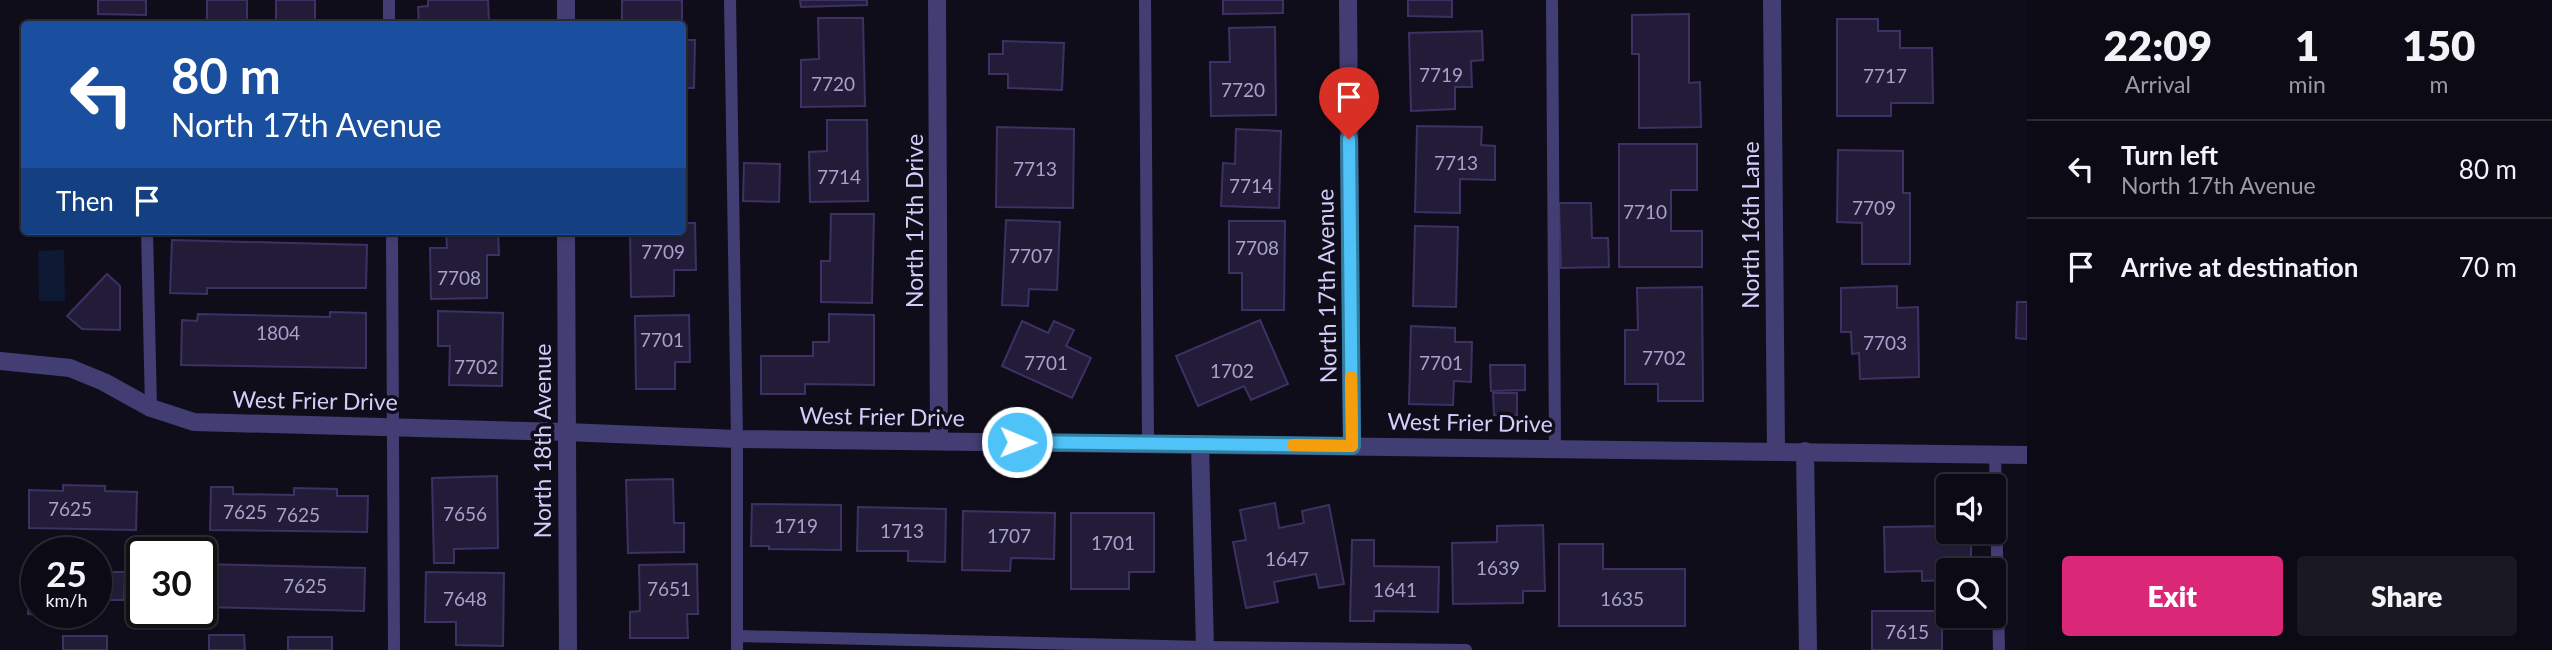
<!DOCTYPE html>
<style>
:root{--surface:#0c0a14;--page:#1a1822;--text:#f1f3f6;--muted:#9a9aa0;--line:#2c2b34;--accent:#db2777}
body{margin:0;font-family:Lato,sans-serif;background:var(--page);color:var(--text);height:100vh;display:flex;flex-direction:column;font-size:26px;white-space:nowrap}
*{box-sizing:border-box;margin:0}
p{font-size:23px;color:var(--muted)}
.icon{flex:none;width:38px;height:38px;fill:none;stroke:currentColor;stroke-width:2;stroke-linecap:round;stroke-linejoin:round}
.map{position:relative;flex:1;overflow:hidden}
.drawer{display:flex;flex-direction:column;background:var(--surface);width:525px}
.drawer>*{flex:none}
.top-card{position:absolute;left:21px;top:21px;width:665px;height:214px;border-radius:7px;box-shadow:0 2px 5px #0004,0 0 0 2px var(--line);background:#1a4fa0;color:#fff;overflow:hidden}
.fabs{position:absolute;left:1936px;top:474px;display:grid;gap:14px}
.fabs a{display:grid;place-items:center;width:70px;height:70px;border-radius:7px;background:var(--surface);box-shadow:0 2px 5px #0004,0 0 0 2px var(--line);font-size:35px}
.speed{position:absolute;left:21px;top:537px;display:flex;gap:14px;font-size:35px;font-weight:700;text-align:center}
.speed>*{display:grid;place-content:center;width:91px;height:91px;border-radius:50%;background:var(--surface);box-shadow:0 2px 5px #0004,0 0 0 2px var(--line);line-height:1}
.speed small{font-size:18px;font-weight:400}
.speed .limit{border:4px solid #111;border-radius:10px;background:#fff;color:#111}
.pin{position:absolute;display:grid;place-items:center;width:60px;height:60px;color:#fff;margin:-72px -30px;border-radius:50% 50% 50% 0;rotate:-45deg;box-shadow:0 0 7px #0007}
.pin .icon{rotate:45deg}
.me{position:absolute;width:77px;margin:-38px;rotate:91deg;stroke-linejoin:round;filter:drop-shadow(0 0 5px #0008)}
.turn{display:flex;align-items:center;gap:24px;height:147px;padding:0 35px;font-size:32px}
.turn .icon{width:91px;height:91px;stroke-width:2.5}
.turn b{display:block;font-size:49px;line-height:60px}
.then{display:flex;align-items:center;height:66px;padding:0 35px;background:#0003;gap:14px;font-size:26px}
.eta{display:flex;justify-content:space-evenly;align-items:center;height:119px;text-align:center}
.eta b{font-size:42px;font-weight:800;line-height:49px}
.action{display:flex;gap:14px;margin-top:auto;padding:14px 35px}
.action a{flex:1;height:80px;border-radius:7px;background:var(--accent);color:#fff;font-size:28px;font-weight:800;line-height:80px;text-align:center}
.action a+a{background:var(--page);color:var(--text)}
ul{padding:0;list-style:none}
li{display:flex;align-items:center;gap:21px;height:98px;padding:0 35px;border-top:2px solid var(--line)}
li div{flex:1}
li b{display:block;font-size:26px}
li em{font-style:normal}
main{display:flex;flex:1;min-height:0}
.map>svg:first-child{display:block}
.water{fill:#0e1a33}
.building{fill:#231c39;stroke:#3c3162;stroke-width:2}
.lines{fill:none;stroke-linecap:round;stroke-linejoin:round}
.lane{stroke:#423e74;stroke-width:12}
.street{stroke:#423e74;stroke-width:18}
.route-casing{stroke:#337fa1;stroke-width:18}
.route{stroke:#4fc3f7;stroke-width:12}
.slow{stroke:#f59e0b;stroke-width:12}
.labels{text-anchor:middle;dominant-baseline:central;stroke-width:7;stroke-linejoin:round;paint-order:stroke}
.number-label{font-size:19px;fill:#a8a1c9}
.street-label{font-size:23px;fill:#d4cdf9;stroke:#100d1b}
</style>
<main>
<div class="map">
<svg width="2027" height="650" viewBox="0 0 2027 650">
<rect width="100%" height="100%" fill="#100d1b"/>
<!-- water -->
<polygon class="water" points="64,250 65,301 39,301 38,251"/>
<!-- building -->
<g class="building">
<polygon points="98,0 146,0 146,15 98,14"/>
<polygon points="207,0 247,0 247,24 201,24 201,20 207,20"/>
<rect x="276" y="0" width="39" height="24"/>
<polygon points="428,0 488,0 489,24 419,24 418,7 428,6"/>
<rect x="622" y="0" width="60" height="24"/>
<polygon points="800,0 867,0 867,5 801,7"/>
<polygon points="1223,0 1283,0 1283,13 1223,14"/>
<polygon points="1408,0 1452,0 1452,17 1408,16"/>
<polygon points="1689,14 1689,83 1700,82 1701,127 1639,128 1639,54 1632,54 1632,15"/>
<polygon points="818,18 863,18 865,106 801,107 801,60 819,59"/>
<polygon points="1837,19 1878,19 1878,31 1900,31 1900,48 1932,48 1933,103 1891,103 1891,116 1837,116"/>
<polygon points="1275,27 1276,115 1211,116 1210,62 1230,62 1229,28"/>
<polygon points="1482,31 1483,60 1471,61 1472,87 1455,87 1455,109 1411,111 1409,33"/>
<polygon points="682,40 695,40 694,88 682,88"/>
<polygon points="1003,41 1064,43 1062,90 1008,88 1008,74 989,74 989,54 1003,54"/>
<polygon points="827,120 867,120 868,201 810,202 809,152 827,151"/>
<polygon points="1417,126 1482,127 1481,145 1495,146 1495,180 1460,179 1460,213 1415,212"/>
<polygon points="997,127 1074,129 1073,208 996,207"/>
<polygon points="1236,129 1281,131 1279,208 1221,206 1223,163 1235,164"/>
<polygon points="1619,144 1697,144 1697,190 1671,190 1671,231 1702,231 1702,267 1619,267"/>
<polygon points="1838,150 1903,151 1903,193 1910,193 1910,264 1862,264 1862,223 1837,222"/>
<polygon points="744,163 780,164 779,202 743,201"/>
<polygon points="1559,203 1591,203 1592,238 1608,238 1609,267 1561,268"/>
<polygon points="831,214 874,214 872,303 821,302 821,261 830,261"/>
<polygon points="1006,220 1060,222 1057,290 1029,289 1028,306 1002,305"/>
<polygon points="1229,221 1285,221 1284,310 1242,310 1242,273 1229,273"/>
<polygon points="682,223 695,223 696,270 674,270 674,296 631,297 630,231 682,231"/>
<polygon points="1415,226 1458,227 1456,307 1413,306"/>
<polygon points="446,231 498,231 499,255 487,255 487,298 431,299 430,248 447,248"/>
<polygon points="172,240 367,245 366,288 207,288 207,294 170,293"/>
<polygon points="107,274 120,286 120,330 82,329 67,316"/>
<polygon points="1897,286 1897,308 1918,307 1919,377 1860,379 1859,353 1852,354 1851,332 1841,332 1841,288"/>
<polygon points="1702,287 1703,401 1658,401 1658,384 1625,384 1625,330 1638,330 1637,288"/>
<polygon points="2017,302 2027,302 2027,339 2016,338"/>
<polygon points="438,311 503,313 502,386 449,385 450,346 438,346"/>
<polygon points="330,312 366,313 366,368 181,365 182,320 197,321 198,314 330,317"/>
<polygon points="829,314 874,315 874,385 805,384 805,394 761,394 761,356 813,356 813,342 829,342"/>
<polygon points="689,315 690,362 675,362 675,389 636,389 635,316"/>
<polygon points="1260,320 1288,384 1251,400 1244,386 1198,406 1176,356"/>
<polygon points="1022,321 1048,333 1054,321 1074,330 1066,346 1091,358 1072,398 1002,366"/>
<polygon points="1411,326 1455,328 1455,342 1472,342 1471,382 1454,381 1453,405 1409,404"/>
<polygon points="1490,365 1525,365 1525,390 1491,391"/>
<polygon points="1493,393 1517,393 1517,415 1494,415"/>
<polygon points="497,476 498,548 454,549 454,563 434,563 432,478"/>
<polygon points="673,479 674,523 684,523 684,552 628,553 626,480"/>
<polygon points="63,485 105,486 105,491 137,492 136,530 29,528 29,490 63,491"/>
<polygon points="211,487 233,487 233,494 294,495 294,488 337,489 337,496 368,496 367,532 210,530"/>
<polygon points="1275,503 1279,528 1304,523 1302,511 1329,505 1344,584 1319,588 1316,574 1274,582 1278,602 1246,608 1233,542 1246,540 1240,510"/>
<polygon points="752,504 841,505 841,550 769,549 769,546 751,546"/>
<polygon points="858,507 946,509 945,562 908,561 908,551 857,551"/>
<polygon points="963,511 1055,513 1054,559 1011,558 1010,571 962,570"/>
<polygon points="1071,513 1154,513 1154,572 1129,572 1129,589 1071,589"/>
<polygon points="1543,525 1545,591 1523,591 1523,603 1453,604 1452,543 1497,542 1497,526"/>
<polygon points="1948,526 1948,532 1971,532 1971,570 1948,570 1948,580 1922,581 1922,571 1885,572 1884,527"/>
<polygon points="1352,540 1374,540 1374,566 1439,567 1438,612 1374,611 1374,621 1350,621"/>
<polygon points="1559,544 1603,544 1603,569 1685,569 1685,626 1559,626"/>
<polygon points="201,564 365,568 364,611 201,607"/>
<polygon points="697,564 698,614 687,614 688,638 630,638 630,612 640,611 639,565"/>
<polygon points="29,571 37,571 37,612 53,612 53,615 28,614"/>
<polygon points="96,572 125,572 124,600 104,600 104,608 96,608"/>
<polygon points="426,572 504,573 503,646 456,645 456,622 425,622"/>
<rect x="1872" y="611" width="70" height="39"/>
<polygon points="209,635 244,635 245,650 209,650"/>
<rect x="63" y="636" width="44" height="14"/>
<rect x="288" y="637" width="44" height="13"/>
</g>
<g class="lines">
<!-- lane -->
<g class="lane">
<polyline points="389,0 389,24"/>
<polyline points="730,0 737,439 737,636"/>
<polyline points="1145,0 1148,443"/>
<polyline points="1552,0 1555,448"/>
<polyline points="147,231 151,408"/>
<polyline points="392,231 394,650"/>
<polyline points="1995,454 1999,650"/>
<polyline points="737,650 737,636 1205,647 1466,650"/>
</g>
<!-- street -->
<g class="street">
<polyline points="566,0 566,24"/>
<polyline points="937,0 939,441"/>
<polyline points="1348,0 1352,446"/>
<polyline points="1772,0 1776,450"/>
<polyline points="566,231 568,650"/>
<polyline points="0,361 70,368 104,382 151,408 194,422 566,432 737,439 2027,455"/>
<polyline points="1200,444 1205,650"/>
<polyline points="1805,451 1808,650"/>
</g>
</g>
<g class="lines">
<!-- route casing -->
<g class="route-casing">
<polyline id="route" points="1017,442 1352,446 1349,139"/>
</g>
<!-- route -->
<use href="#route" class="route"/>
<!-- slow -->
<polyline class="slow" points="1293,445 1352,446 1351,377"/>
</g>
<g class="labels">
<!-- number labels -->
<g class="number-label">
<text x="1441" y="74">7719</text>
<text x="1885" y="75">7717</text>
<text x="833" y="83">7720</text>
<text x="1243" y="89">7720</text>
<text x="1456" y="162">7713</text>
<text x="1035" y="168">7713</text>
<text x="839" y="176">7714</text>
<text x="1251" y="185">7714</text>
<text x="1874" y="207">7709</text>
<text x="1645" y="211">7710</text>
<text x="1257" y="247">7708</text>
<text x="663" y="251">7709</text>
<text x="1031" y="255">7707</text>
<text x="459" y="277">7708</text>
<text x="278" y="332">1804</text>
<text x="662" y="339">7701</text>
<text x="1885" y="342">7703</text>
<text x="1664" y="357">7702</text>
<text x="1046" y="362">7701</text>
<text x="1441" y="362">7701</text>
<text x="476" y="366">7702</text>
<text x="1232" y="370">1702</text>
<text x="70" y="508">7625</text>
<text x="245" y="511">7625</text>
<text x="465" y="513">7656</text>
<text x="298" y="514">7625</text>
<text x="796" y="525">1719</text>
<text x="902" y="530">1713</text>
<text x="1009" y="535">1707</text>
<text x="1113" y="542">1701</text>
<text x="1287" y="558">1647</text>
<text x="1498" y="567">1639</text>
<text x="305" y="585">7625</text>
<text x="669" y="588">7651</text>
<text x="1395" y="589">1641</text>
<text x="465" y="598">7648</text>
<text x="1622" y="598">1635</text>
<text x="1907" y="631">7615</text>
</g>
<!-- street labels -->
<g class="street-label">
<text transform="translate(914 221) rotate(-90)">North 17th Drive</text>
<text transform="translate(1750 225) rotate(-90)">North 16th Lane</text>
<text transform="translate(1326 286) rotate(-91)">North 17th Avenue</text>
<text transform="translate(315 400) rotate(1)">West Frier Drive</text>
<text transform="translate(882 416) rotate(1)">West Frier Drive</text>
<text transform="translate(1470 422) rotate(1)">West Frier Drive</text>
<text transform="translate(542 441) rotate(-90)">North 18th Avenue</text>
</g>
</g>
</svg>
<div class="fabs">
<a><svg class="icon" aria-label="sound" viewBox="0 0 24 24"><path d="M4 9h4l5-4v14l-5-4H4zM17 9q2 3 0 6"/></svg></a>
<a><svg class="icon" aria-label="search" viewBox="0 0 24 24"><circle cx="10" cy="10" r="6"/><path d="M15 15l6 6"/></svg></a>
</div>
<div class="speed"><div>25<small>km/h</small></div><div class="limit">30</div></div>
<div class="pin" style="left:1349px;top:139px;background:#d93025"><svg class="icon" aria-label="arrive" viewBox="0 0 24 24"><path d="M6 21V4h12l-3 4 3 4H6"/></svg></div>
<svg class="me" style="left:1017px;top:442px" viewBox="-20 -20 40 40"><circle r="17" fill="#4fc3f7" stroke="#fff" stroke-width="3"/><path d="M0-11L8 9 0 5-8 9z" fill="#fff"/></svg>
<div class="top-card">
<div class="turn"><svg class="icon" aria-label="left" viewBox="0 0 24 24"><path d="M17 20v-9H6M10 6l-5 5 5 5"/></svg><div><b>80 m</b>North 17th Avenue</div></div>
<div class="then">Then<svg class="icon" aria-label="arrive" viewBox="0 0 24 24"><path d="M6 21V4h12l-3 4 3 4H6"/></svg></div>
</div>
</div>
<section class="drawer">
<div class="eta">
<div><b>22:09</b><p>Arrival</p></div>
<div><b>1</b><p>min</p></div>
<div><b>150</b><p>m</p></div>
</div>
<ul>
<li><svg class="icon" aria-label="left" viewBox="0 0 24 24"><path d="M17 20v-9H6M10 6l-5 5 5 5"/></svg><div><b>Turn left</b><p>North 17th Avenue</p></div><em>80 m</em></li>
<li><svg class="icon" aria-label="arrive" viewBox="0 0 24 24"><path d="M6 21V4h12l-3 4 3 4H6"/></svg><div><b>Arrive at destination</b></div><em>70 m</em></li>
</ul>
<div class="action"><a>Exit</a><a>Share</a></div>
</section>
</main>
